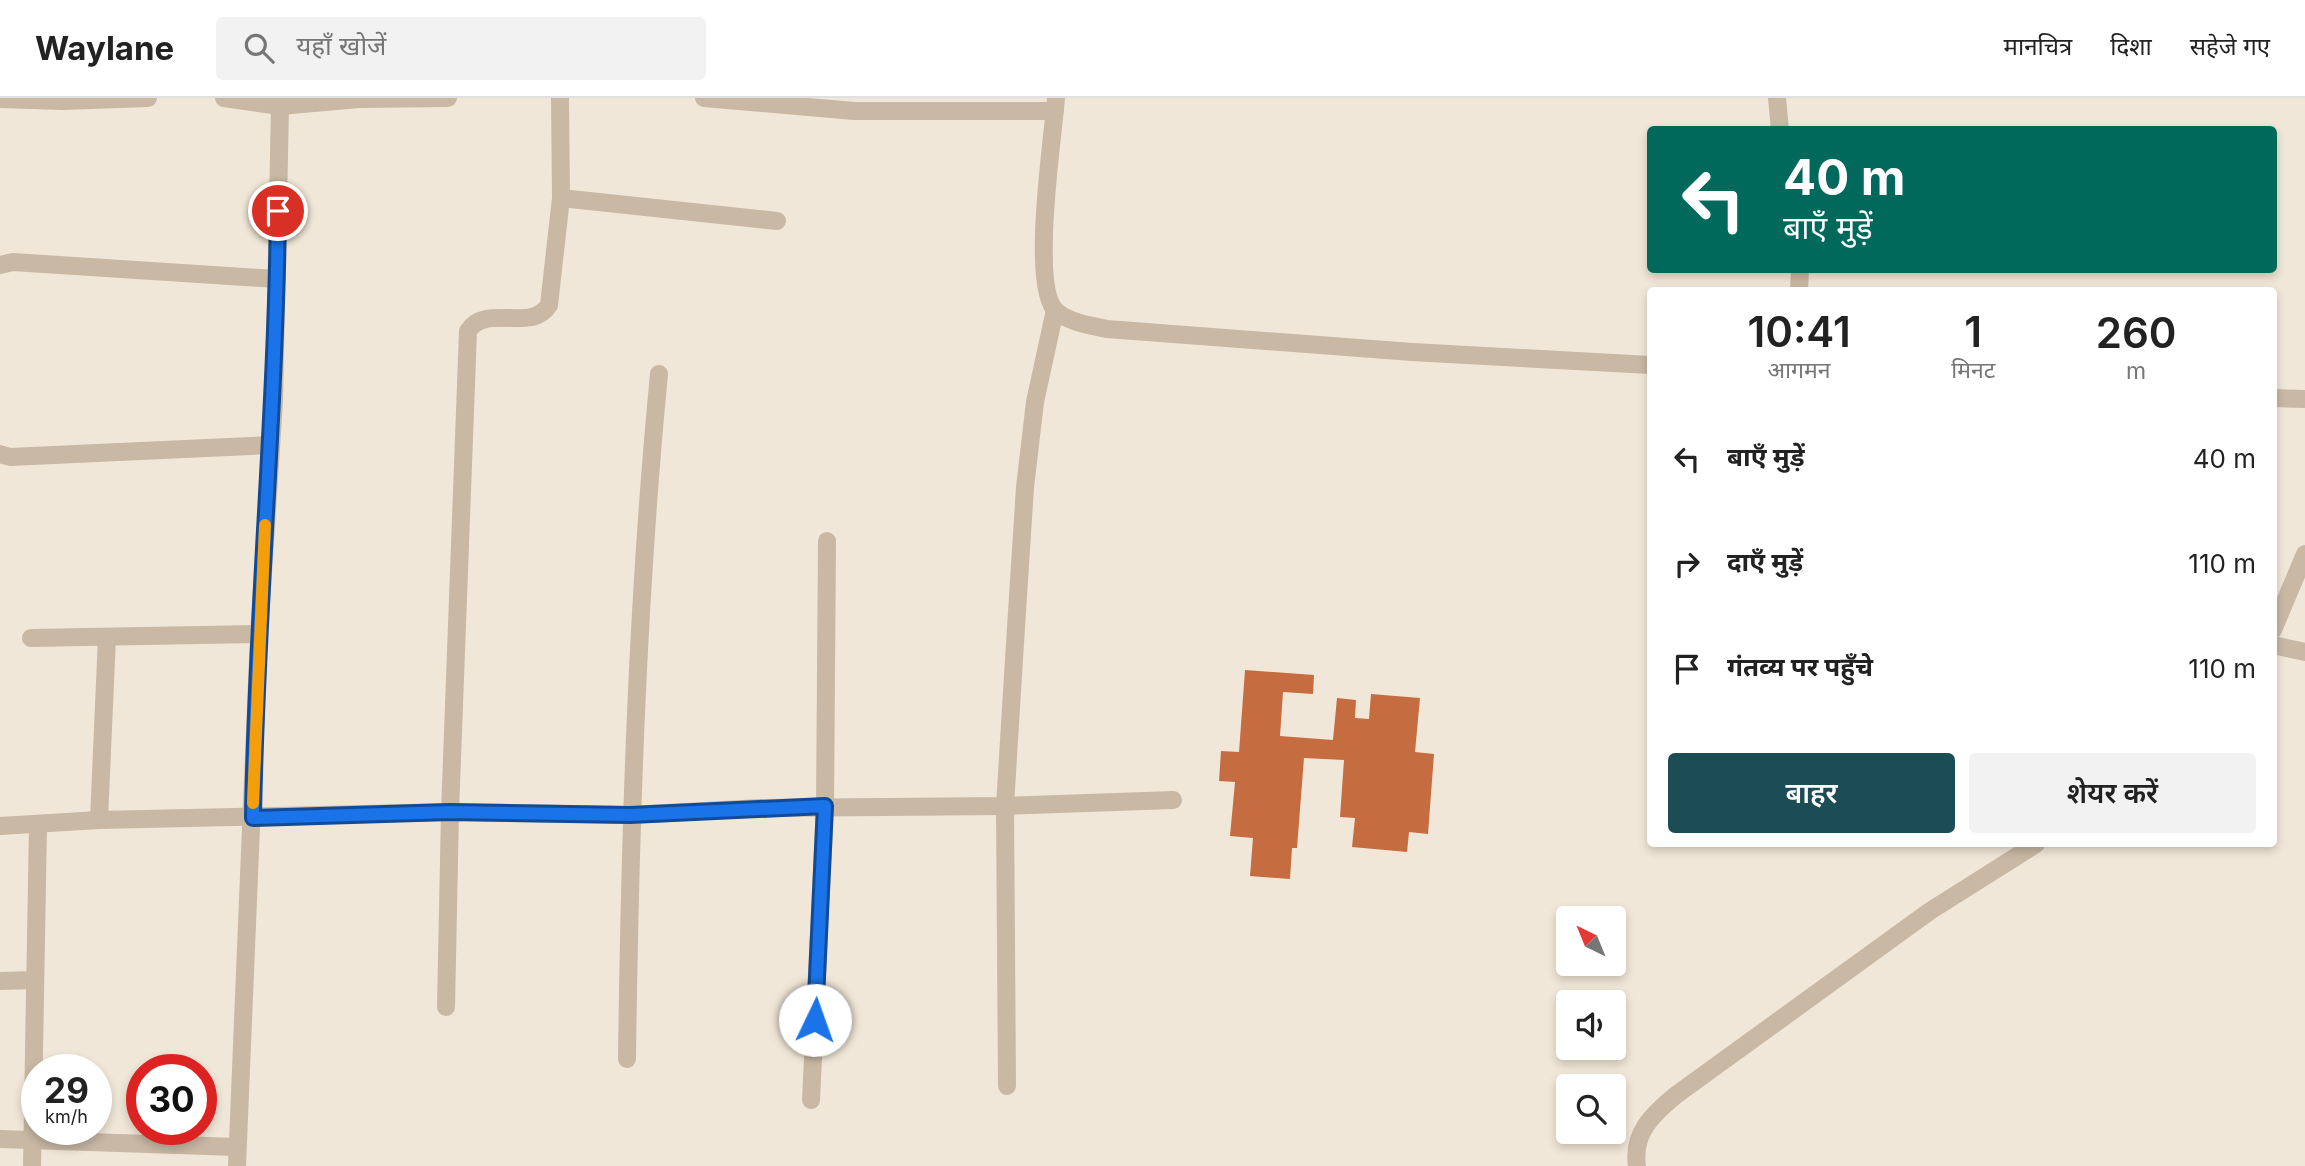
<!DOCTYPE html>
<html lang="hi">
<meta charset="utf-8">
<style>
:root{--surface:#fff;--page:#f2f2f2;--text:#222;--muted:#767676;--line:#e0e0e0;--accent:#1c4d55}
body{margin:0;font-family:Inter,"Noto Sans Devanagari",sans-serif;background:var(--page);color:var(--text);height:100vh;display:flex;flex-direction:column;font-size:26px;white-space:nowrap}
*{box-sizing:border-box;margin:0}
p{font-size:23px;color:var(--muted)}
.icon{flex:none;width:38px;height:38px;fill:none;stroke:currentColor;stroke-width:2;stroke-linecap:round;stroke-linejoin:round}
.map{position:relative;flex:1;overflow:hidden}
.side{position:absolute;left:1647px;top:189px;width:630px;height:560px;display:flex;flex-direction:column;background:var(--surface);border-radius:7px;box-shadow:0 4px 10px #0003}
.side>*{flex:none}
.guide{position:absolute;left:1647px;top:28px;width:630px;height:147px;border-radius:7px;box-shadow:0 4px 10px #0003;background:#00695c;color:#fff;overflow:hidden}
.needle{width:46px;rotate:317deg}
.controls{position:absolute;left:1556px;top:808px;display:grid;gap:14px}
.controls a{display:grid;place-items:center;width:70px;height:70px;border-radius:7px;background:var(--surface);box-shadow:0 4px 10px #0003;font-size:35px}
.speed{position:absolute;left:21px;top:956px;display:flex;gap:14px;font-size:35px;font-weight:700;text-align:center}
.speed>*{display:grid;place-content:center;width:91px;height:91px;border-radius:50%;background:var(--surface);box-shadow:0 4px 10px #0003;line-height:1}
.speed small{font-size:18px;font-weight:400}
.speed .limit{border:10px solid #d22;background:#fff;color:#111}
.pin{position:absolute;display:grid;place-items:center;width:60px;height:60px;color:#fff;margin:-30px;border:4px solid #fff;border-radius:50%;box-shadow:0 2px 7px #0007}
.me{position:absolute;width:77px;margin:-38px;rotate:3deg;stroke-linejoin:round;filter:drop-shadow(0 0 5px #0008)}
.turn{display:flex;align-items:center;gap:24px;height:147px;padding:0 21px;font-size:32px}
.turn .icon{width:91px;height:91px;stroke-width:2.5}
.turn b{display:block;font-size:49px;line-height:60px}
.eta{display:flex;justify-content:space-evenly;align-items:center;height:119px;text-align:center}
.eta b{font-size:42px;font-weight:600;line-height:49px}
.button{display:flex;gap:14px;margin-top:auto;padding:14px 21px}
.button a{flex:1;height:80px;border-radius:7px;background:var(--accent);color:#fff;font-size:28px;font-weight:600;line-height:80px;text-align:center}
.button a+a{background:var(--page);color:var(--text)}
ul{padding:0;list-style:none}
li{display:flex;align-items:center;gap:21px;height:105px;padding:0 21px}
li div{flex:1}
li b{display:block;font-size:26px}
li em{font-style:normal}
header{display:flex;align-items:center;gap:42px;box-sizing:border-box;height:98px;padding:0 35px;background:var(--surface);border-bottom:2px solid var(--line)}
header strong{font-size:33px}
nav{display:flex;gap:38px;margin-inline-start:auto;font-size:24px}
.search{width:490px;height:63px;background:var(--page);display:flex;align-items:center;gap:18px;box-sizing:border-box;padding:0 24px;border-radius:7px;color:var(--muted);font-size:26px}
.map>svg:first-child{display:block}
.building{fill:#c66c41}
.lines{fill:none;stroke-linecap:round;stroke-linejoin:round}
.minor{stroke:#c8b8a4;stroke-width:18}
.route-casing{stroke:#114b97;stroke-width:18}
.route{stroke:#1a73e8;stroke-width:12}
.slow{stroke:#f59e0b;stroke-width:12}
</style>
<header>
<strong>Waylane</strong>
<div class="search"><svg class="icon" aria-label="search" viewBox="0 0 24 24"><circle cx="10" cy="10" r="6"/><path d="M15 15l6 6"/></svg>यहाँ खोजें</div>
<nav><a>मानचित्र</a><a>दिशा</a><a>सहेजे गए</a></nav>
</header>
<div class="map">
<svg width="2305" height="1068" viewBox="0 0 2305 1068">
<rect width="100%" height="100%" fill="#f1e7d8"/>
<!-- building -->
<polygon class="building" points="1245,572 1314,577 1313,596 1283,594 1280,638 1333,642 1337,600 1356,602 1355,620 1369,621 1371,596 1420,600 1415,654 1434,656 1428,736 1409,734 1407,754 1352,749 1355,720 1340,719 1344,662 1304,660 1297,750 1292,750 1290,781 1250,778 1253,740 1230,738 1235,684 1219,683 1221,653 1239,654"/>
<g class="lines">
<!-- minor -->
<g class="minor">
<polyline points="224,0 280,8 359,1 448,0"/>
<polyline points="704,0 854,13 1055,13"/>
<path d="M1056,0C1053,39 1030,189 1056,213C1070,225 1090,227 1107,231L1412,254L1650,267"/>
<polyline points="1777,0 1780,32"/>
<polyline points="0,1 63,3 148,0"/>
<polyline points="561,100 777,123"/>
<polyline points="0,167 13,164 277,181"/>
<polyline points="1799,192 1800,172"/>
<polyline points="2273,300 2305,301"/>
<polyline points="0,356 10,359 271,347"/>
<polyline points="2273,532 2305,456"/>
<polyline points="31,540 259,536"/>
<polyline points="2273,547 2305,554"/>
<polyline points="99,722 107,539"/>
<polyline points="0,728 99,722 450,714 630,717 760,710 1005,708 1173,702"/>
<polyline points="0,883 35,882"/>
<path d="M446,909L450,714L468,233C486,205 532,235 549,207L561,100L560,0"/>
<path d="M627,961C630,732 637,504 659,276"/>
<polyline points="1007,988 1005,708 1014,561 1025,389 1035,304 1055,212"/>
<polyline points="811,1002 825,708 827,443"/>
<polyline points="0,1041 236,1049"/>
<polyline points="32,1068 38,727"/>
<polyline points="237,1068 259,536 274,303 280,8"/>
<path d="M1637,1068C1632,1035 1653,1016 1676,997L1930,813L2036,746"/>
</g>
</g>
<g class="lines">
<!-- route casing -->
<g class="route-casing">
<path id="route" d="M278,113C276,316 256,517 253,720L450,714L630,717L825,708L815,922"/>
</g>
<!-- route -->
<use href="#route" class="route"/>
<!-- slow -->
<polyline class="slow" points="253,705 265,427"/>
</g>
</svg>
<div class="controls">
<a><svg class="needle" viewBox="-14 -14 28 28"><path d="M0-13l5 13h-10z" fill="#e53935"/><path d="M0 13l5-13h-10z" fill="#767676"/></svg></a>
<a><svg class="icon" aria-label="sound" viewBox="0 0 24 24"><path d="M4 9h4l5-4v14l-5-4H4zM17 9q2 3 0 6"/></svg></a>
<a><svg class="icon" aria-label="search" viewBox="0 0 24 24"><circle cx="10" cy="10" r="6"/><path d="M15 15l6 6"/></svg></a>
</div>
<div class="speed"><div>29<small>km/h</small></div><div class="limit">30</div></div>
<div class="pin" style="left:278px;top:113px;background:#d93025"><svg class="icon" aria-label="arrive" viewBox="0 0 24 24"><path d="M6 21V4h12l-3 4 3 4H6"/></svg></div>
<svg class="me" style="left:815px;top:922px" viewBox="-20 -20 40 40"><circle r="19" fill="#fff"/><path d="M0-13L10 11 0 6-10 11z" fill="#1a73e8"/></svg>
<div class="guide">
<div class="turn"><svg class="icon" aria-label="left" viewBox="0 0 24 24"><path d="M17 20v-9H6M10 6l-5 5 5 5"/></svg><div><b>40 m</b>बाएँ मुड़ें</div></div>
</div>
<section class="side">
<div class="eta">
<div><b>10:41</b><p>आगमन</p></div>
<div><b>1</b><p>मिनट</p></div>
<div><b>260</b><p>m</p></div>
</div>
<ul>
<li><svg class="icon" aria-label="left" viewBox="0 0 24 24"><path d="M17 20v-9H6M10 6l-5 5 5 5"/></svg><div><b>बाएँ मुड़ें</b></div><em>40 m</em></li>
<li><svg class="icon" aria-label="right" viewBox="0 0 24 24"><path d="M7 20v-9h11M14 6l5 5-5 5"/></svg><div><b>दाएँ मुड़ें</b></div><em>110 m</em></li>
<li><svg class="icon" aria-label="arrive" viewBox="0 0 24 24"><path d="M6 21V4h12l-3 4 3 4H6"/></svg><div><b>गंतव्य पर पहुँचे</b></div><em>110 m</em></li>
</ul>
<div class="button"><a>बाहर</a><a>शेयर करें</a></div>
</section>
</div>
